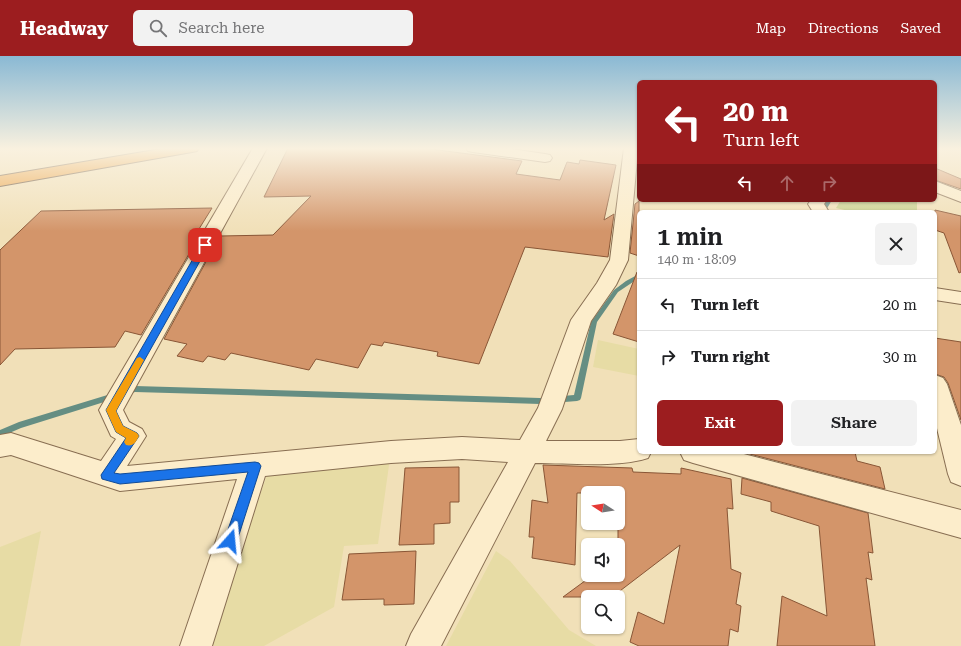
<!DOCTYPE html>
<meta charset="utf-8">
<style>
:root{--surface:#fff;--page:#f2f2f2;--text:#202124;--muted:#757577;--line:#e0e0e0;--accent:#9c1d1f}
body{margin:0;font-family:"Roboto Serif",serif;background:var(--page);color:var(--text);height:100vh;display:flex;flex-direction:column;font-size:15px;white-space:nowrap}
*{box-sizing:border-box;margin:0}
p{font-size:13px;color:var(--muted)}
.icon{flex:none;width:22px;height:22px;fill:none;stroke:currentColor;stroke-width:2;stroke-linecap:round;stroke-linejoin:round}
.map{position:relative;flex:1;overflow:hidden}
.drawer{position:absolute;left:637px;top:154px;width:300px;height:244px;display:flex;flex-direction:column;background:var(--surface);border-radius:6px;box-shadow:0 1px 3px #0004}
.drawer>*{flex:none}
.guide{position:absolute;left:637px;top:24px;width:300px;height:122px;border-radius:6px;box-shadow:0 1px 3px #0004;background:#9c1d1f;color:#fff;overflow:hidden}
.needle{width:26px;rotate:282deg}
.buttons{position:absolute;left:581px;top:430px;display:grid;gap:8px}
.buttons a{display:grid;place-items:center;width:44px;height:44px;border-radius:6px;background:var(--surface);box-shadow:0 1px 3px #0004;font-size:20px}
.pin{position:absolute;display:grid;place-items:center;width:34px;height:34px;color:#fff;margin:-17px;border-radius:8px;box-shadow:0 2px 6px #0006}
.me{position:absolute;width:44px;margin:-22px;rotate:18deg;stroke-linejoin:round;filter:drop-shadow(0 0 3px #0008)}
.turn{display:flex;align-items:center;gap:14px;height:84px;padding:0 20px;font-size:18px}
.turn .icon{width:52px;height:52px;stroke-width:2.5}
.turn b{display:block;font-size:28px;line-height:34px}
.lanes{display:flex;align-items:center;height:38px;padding:0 20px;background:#0003;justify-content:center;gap:20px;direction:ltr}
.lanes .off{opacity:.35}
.round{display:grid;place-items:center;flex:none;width:42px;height:42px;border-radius:6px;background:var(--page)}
.headline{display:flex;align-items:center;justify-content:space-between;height:68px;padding:0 20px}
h1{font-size:24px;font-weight:600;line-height:30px}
.cta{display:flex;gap:8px;margin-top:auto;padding:8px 20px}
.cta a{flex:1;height:46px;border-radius:6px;background:var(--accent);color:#fff;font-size:16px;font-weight:600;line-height:46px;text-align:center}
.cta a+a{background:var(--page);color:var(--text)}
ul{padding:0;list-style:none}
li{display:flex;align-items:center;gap:12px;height:52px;padding:0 20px;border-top:1px solid var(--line)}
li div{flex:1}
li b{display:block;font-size:15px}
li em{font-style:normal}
header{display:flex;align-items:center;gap:24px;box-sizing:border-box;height:56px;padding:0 20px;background:var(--accent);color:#fff}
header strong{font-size:19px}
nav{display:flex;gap:22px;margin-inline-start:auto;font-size:14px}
.search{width:280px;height:36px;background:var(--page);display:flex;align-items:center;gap:10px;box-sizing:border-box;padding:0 14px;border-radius:6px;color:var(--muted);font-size:15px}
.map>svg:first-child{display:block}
.farmland{fill:#e7dca5}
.green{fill:#c8cf8c}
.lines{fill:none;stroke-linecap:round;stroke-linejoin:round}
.stream{fill:#658e83;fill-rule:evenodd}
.building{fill:#d3956a;stroke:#895636}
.minor-casing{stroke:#886e52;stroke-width:2}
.highway-casing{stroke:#553c27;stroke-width:2}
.minor{fill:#fcedcb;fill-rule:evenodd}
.highway{fill:#eb9e3e;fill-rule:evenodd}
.route{fill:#1a73e8;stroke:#114b97}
.slow{fill:#f59e0b}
</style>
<header>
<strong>Headway</strong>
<div class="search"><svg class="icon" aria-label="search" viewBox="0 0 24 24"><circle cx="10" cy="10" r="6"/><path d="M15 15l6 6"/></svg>Search here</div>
<nav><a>Map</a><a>Directions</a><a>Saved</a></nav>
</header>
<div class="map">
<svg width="961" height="590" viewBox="0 0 961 590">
<rect width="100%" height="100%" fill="#f1e0b8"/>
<!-- farmland -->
<g class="farmland">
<polygon points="598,284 639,293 639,320 593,311"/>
<polygon points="390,402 378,488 344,490 334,551 264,590 214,590 211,583 268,416"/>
<polygon points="41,475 20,590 0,590 0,491"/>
<polygon points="496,495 510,505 569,574 596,590 446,590"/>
</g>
<!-- green -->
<polygon class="green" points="841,144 917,144 917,156 853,156 836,152"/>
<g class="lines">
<!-- stream -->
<g class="stream">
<path d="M826,144H832C827,152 827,156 817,156L822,152Z"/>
<polygon points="639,218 639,222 618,236 597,266 581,342 580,344 577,345 540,348 135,336 126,339 123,338 122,336 123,334 135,330 540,342 574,339 591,266 614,234 626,225"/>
<polygon points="114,337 117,338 118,340 117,342 21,372 0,381 0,374 19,366"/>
</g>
</g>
<!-- building -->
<g class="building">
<polygon points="288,92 423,92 522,105 516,118 560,124 567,106 579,108 580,104 616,109 604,164 614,158 608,201 525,191 479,308 437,300 438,296 384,286 382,290 371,288 358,312 316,303 309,314 231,297 225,304 208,300 203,306 177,300 187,288 164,283 220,180 273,179 311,140 264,141"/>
<polygon points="935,112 961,123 961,133 935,124"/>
<polygon points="639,145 639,200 630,197 635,148"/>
<polygon points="212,152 194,181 199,181 141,279 125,275 115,291 15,293 0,309 0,194 41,155"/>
<polygon points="935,154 961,160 961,216 959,217 944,177 935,174"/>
<polygon points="637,216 639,216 639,286 613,278"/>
<polygon points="935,282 961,286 961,364 948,327 944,321 935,318"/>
<polygon points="742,396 855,396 857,405 880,411 885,433"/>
<polygon points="543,409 632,412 633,416 681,418 681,412 731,423 733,453 727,452 731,513 741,517 736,548 741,550 738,576 730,573 728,590 639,590 630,586 638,556 664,568 680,489 612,541 563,541 593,519 618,519 618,437 577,437 575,509 532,502 534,481 529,481 532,444 548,447"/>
<polygon points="459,411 459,446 450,446 450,467 434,468 434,488 399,489 405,412"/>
<polygon points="742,422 868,457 873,497 868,496 872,524 866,522 875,590 777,590 782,540 827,560 819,470 771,455 771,446 741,438"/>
<polygon points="416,495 414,548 384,549 384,543 342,544 349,498"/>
</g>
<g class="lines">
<!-- minor casing -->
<g class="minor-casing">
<g id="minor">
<path d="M253,92H267L123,354L129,366L142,373L146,380L127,410L391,385L462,381L520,384L538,352L571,264L597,227L610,204L624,92H638L628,204L616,229L591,265L562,353L546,385H620L639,383V396H651L648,402C619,412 567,407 535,407L441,590H406L411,578L508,406L462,403L391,407L265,420L212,590H180L237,423L120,435L11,399L0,401V379L11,377L101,405L116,383L111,380L99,354Z"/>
<polygon points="466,92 504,92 545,98 550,99 552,102 550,105 545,106 473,96 468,95"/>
<polygon points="935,125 961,135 961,146 935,136"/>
<polygon points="811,144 827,144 824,148 829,156 813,156 808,148"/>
<polygon points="935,232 961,236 961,248 935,244"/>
<polygon points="935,319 943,322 947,328 961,369 961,430 951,426 948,418 935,364"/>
<polygon points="680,396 736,396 961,454 961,482 693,407 684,404"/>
</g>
</g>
<!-- highway casing -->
<g class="highway-casing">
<polygon id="highway" points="167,92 199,92 197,95 192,96 0,130 0,120"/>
</g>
<!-- minor -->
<use href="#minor" class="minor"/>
<!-- highway -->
<use href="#highway" class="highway"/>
</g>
<!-- sky -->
<linearGradient id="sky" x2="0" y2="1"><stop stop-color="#8ab9d4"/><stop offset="0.53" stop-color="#f9f1df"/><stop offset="1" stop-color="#f9f1df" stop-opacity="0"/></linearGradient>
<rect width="961" height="175" fill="url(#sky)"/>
<!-- route -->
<polygon class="route" points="205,187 209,189 116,355 123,370 137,377 139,380 114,417 120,418 255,406 259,407 261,410 237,485 235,489 230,491 226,489 224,485 248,416 120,428 102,423 101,419 126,382 116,376 106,354 201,189"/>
<!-- slow -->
<path class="slow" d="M140,301L144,304L116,355L123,370L137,377L139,380C136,386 133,391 126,389L124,386L126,382L116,376L106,354L137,302Z"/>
</svg>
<div class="buttons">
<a><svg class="needle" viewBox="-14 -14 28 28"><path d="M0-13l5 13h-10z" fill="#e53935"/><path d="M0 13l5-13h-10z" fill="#757577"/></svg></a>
<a><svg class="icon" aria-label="sound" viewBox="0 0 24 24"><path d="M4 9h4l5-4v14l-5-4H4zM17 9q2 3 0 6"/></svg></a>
<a><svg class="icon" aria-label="search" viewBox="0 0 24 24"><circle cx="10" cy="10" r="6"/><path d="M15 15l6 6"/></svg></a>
</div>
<div class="pin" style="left:205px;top:189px;background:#d93025"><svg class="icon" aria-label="arrive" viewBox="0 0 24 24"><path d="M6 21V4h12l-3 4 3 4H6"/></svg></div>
<svg class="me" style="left:230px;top:485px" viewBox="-20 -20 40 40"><path d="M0-17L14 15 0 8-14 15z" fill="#1a73e8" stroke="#fff" stroke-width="4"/></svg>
<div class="guide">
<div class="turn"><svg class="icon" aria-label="left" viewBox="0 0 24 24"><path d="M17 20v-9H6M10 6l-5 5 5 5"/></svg><div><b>20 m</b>Turn left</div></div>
<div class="lanes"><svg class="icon" aria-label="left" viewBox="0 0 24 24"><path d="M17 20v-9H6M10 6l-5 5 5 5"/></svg><svg class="icon off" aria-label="ahead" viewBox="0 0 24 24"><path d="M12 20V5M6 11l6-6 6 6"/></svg><svg class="icon off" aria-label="right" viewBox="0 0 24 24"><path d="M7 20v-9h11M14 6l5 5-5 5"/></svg></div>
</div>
<section class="drawer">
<div class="headline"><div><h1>1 min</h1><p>140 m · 18:09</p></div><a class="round"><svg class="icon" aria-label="close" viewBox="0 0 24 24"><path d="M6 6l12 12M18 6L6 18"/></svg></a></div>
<ul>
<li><svg class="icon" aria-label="left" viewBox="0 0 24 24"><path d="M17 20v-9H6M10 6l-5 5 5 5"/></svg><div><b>Turn left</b></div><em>20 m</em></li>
<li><svg class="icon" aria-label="right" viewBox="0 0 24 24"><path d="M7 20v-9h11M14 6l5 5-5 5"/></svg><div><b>Turn right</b></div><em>30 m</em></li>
</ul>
<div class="cta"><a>Exit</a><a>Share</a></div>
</section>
</div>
